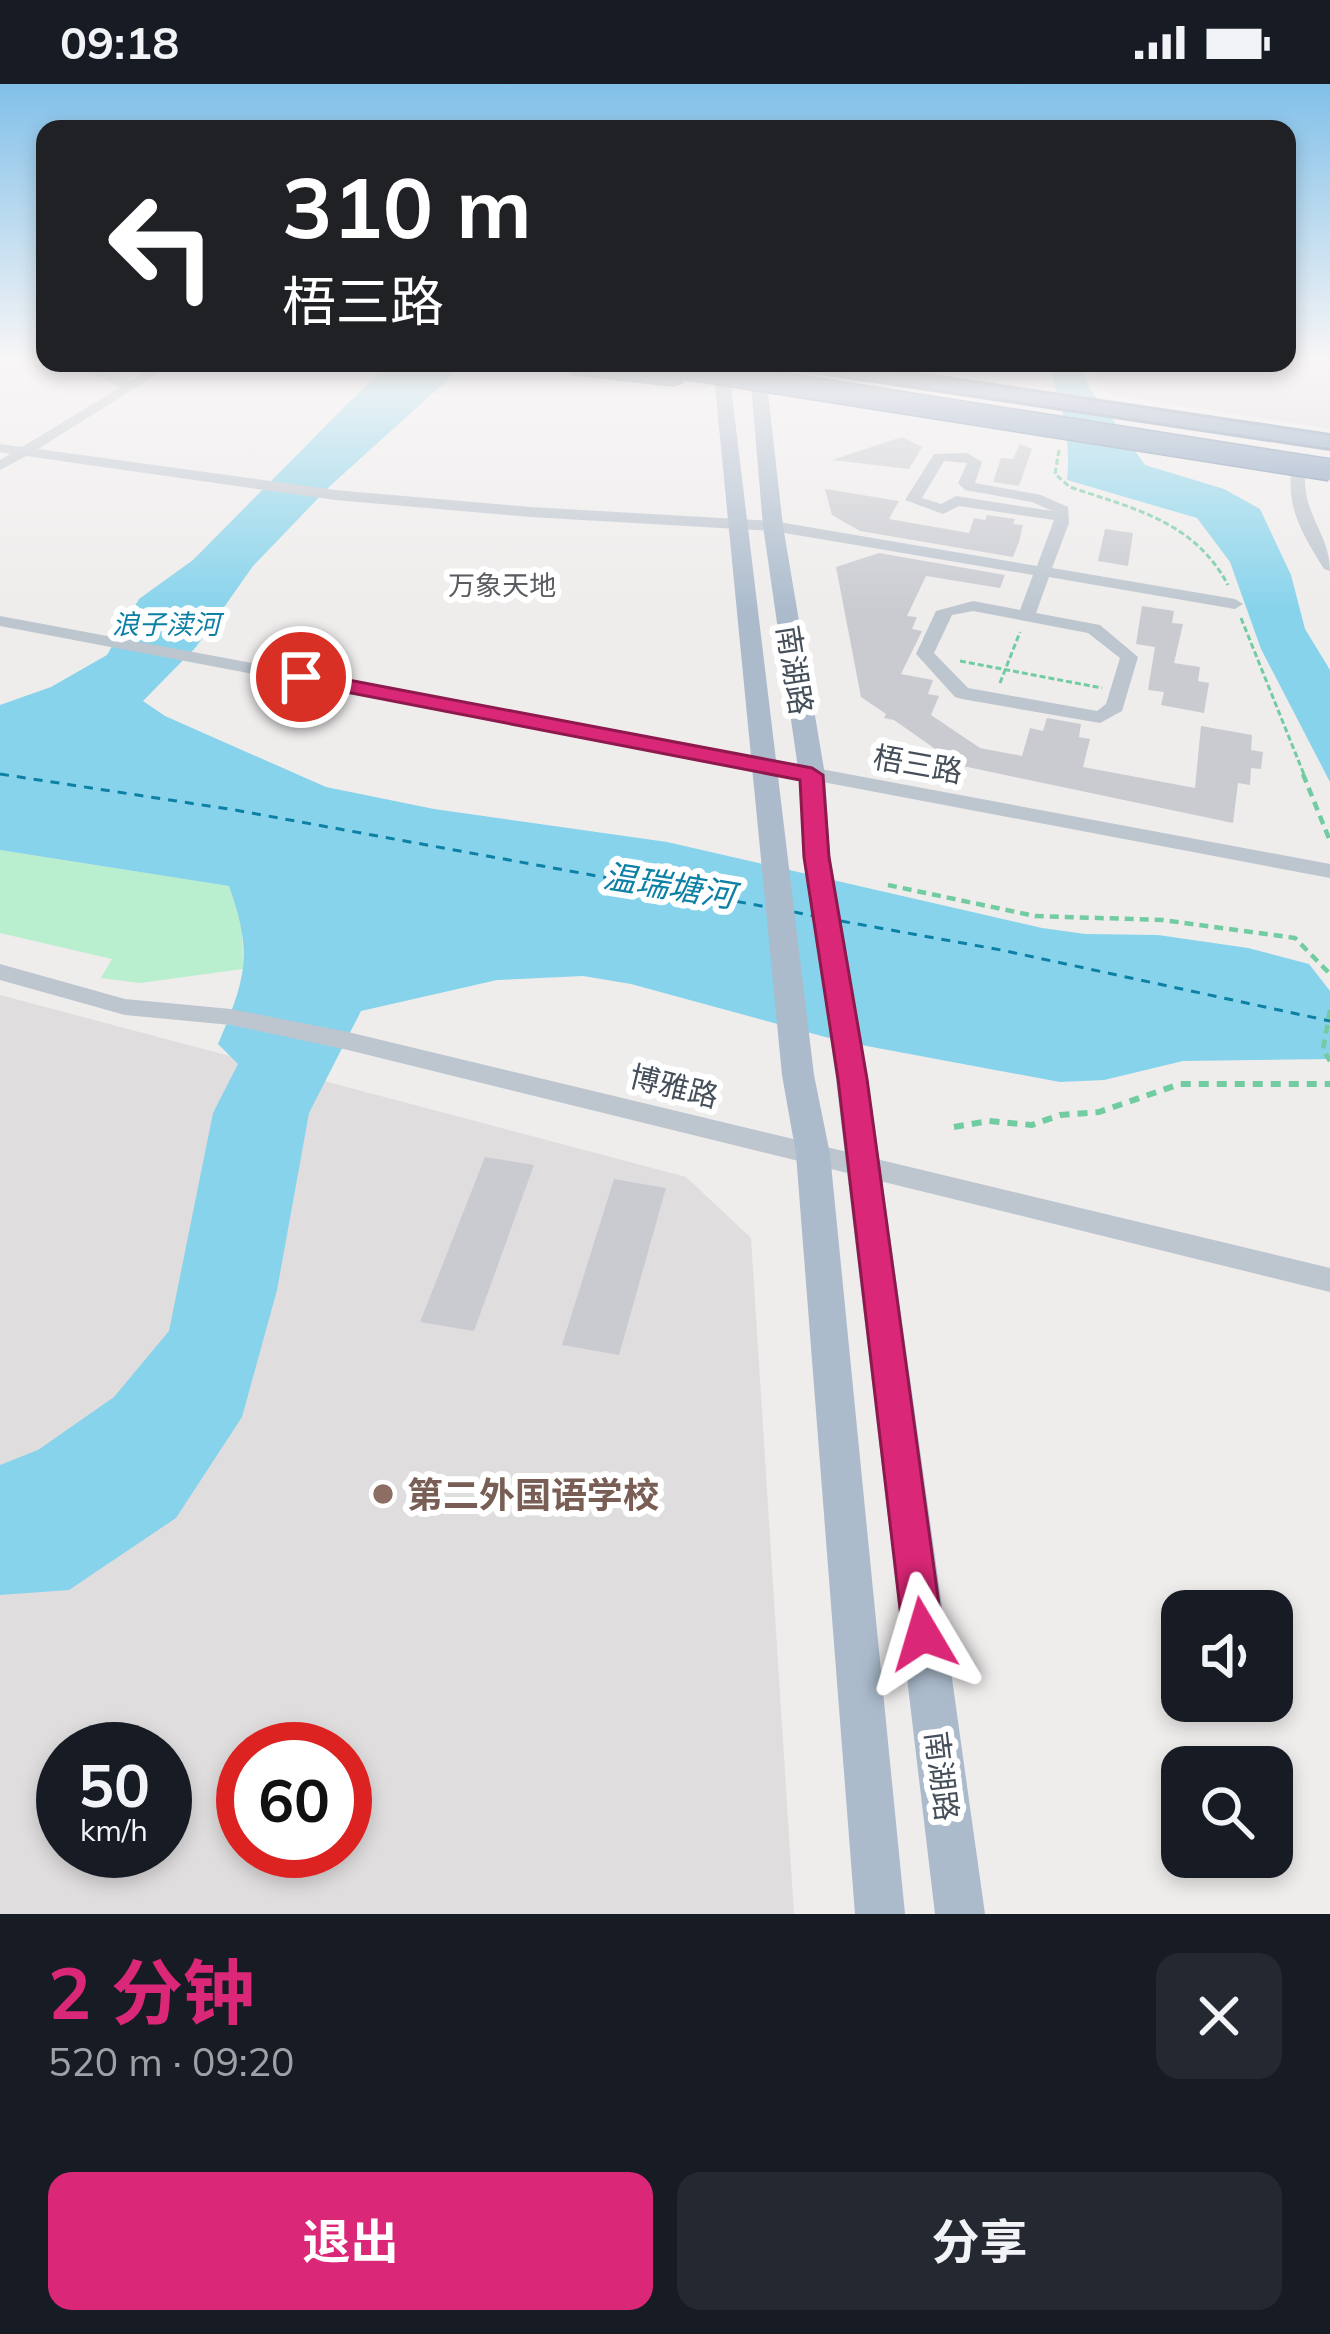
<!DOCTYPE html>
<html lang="zh">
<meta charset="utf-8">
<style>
:root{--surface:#171b24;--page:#242831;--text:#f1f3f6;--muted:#9ea1a6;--accent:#db2777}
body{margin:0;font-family:Mulish,"Noto Sans SC",sans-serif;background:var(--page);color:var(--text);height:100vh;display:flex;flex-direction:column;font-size:45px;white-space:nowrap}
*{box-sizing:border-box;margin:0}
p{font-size:39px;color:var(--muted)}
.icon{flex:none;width:66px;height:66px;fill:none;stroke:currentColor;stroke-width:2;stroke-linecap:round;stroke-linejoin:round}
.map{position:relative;height:1830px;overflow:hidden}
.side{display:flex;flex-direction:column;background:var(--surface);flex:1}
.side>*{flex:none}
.top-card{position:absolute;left:36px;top:36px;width:1260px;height:252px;border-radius:24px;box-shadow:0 6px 18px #0003;background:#202124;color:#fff;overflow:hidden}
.tools{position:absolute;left:1161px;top:1506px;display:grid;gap:24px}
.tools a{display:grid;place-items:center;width:132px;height:132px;border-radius:24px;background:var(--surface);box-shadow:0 6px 18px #0003;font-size:60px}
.speed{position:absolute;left:36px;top:1638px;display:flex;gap:24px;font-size:60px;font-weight:700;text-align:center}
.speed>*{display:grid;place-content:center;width:156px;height:156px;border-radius:50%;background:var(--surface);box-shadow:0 6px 18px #0003;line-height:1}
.speed small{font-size:30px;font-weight:400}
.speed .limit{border:18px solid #d22;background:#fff;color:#111}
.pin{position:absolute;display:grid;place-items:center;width:102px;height:102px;color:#fff;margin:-51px;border:6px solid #fff;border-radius:50%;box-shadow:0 3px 12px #0007}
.me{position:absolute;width:132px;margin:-66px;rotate:353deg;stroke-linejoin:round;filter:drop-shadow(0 0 9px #0008)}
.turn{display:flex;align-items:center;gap:42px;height:252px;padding:0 48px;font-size:54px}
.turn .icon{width:156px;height:156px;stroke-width:2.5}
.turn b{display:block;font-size:84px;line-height:102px}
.round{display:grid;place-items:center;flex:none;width:126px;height:126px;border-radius:24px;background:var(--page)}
.overview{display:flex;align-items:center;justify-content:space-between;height:204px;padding:0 48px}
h1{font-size:72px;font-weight:700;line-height:90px;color:var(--accent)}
.primary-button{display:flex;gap:24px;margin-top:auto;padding:24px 48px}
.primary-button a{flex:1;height:138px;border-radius:24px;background:var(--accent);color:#fff;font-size:48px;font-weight:700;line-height:138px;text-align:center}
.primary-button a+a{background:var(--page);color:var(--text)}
.status{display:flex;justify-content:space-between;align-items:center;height:84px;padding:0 60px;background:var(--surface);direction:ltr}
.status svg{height:33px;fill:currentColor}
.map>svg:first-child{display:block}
.education{fill:#e0ddde;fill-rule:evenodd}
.green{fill:#b9eecf}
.water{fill:#86d3eb}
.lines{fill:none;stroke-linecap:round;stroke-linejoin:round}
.ferry{stroke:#0c80a5;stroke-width:3;stroke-dasharray:9 8;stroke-linecap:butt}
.building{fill:#c9cbd1}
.highway-casing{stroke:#6f88a8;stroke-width:6}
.path-far2{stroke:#72cca2;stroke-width:3;stroke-dasharray:6 3;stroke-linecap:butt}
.path-far1{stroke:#72cca2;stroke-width:4.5;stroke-dasharray:9 6;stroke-linecap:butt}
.path{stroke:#72cca2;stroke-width:6;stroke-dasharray:10 8;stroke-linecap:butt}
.minor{fill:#bdc6cf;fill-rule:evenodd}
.major{fill:#abbbcc;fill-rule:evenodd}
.highway{fill:#839dbc;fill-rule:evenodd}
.highway-bridge-casing{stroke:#6f88a8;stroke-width:24;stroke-linecap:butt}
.highway-bridge{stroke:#839dbc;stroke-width:21}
.route{fill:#db2777;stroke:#8e194d;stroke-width:3}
.education-dot{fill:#8d6e63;stroke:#fff;stroke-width:4.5}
.labels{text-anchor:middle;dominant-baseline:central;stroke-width:12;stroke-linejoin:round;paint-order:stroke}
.far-neighbourhood-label{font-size:27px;fill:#595c61;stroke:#fff}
.far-water-label{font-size:27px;font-style:italic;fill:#0c80a5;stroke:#fff}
.street-label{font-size:30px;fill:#454f5a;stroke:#fff}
.water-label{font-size:33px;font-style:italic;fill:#0c80a5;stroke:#fff}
.near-education-label{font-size:36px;font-weight:bold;fill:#785e54;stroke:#fff;text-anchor:start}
</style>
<div class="status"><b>09:18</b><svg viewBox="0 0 49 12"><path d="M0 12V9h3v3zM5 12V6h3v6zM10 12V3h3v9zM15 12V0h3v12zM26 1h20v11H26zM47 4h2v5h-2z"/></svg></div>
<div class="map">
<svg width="1330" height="1830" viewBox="0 0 1330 1830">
<rect width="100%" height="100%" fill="#efecec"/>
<!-- education -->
<g class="education">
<polygon points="1287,273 1330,273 1330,345 1112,311 1091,289 1090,279 1287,279"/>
<path d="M0,911L686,1093L751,1154L794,1830H0ZM63,1665H165V1767H63ZM243,1665H345V1767H243Z"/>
</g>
<!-- green -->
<polygon class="green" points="0,766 230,802 242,838 243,885 140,899 101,894 112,875 0,849"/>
<!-- water -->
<g class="water">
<path d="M388,279H466L330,402L253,482L196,563L143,617L165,632L326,703L434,725L667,758L1042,844L1085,850L1158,851L1248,864L1309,880L1330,907V975L1183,977L1104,996L1060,998L840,957L631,900L583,892L497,896L361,927L309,1029L277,1206L242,1333L176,1434L69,1506L0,1511V1381L38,1366L114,1313L169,1247L213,1029L238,980L218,960C245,896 254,871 229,802L0,766V621L51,603L107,571L139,515L193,476Z"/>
<path d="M1046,279H1081L1089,303L1145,381L1224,405L1260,425L1291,491L1305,545L1330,586V698L1261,565L1230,478L1197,434L1067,396C1071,356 1063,317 1046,279Z"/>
</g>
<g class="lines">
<!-- ferry -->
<g class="ferry">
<polyline points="0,690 235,726 767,823"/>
<polyline points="794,828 814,832"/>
<polyline points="841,837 1001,866 1330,937"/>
</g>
</g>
<!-- building -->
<g class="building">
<polygon points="902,353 922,363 909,385 832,376"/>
<polygon points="1020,360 1032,365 1019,402 993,398 1001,374 1013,375"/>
<polygon points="825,405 899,417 889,435 969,449 974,434 985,436 987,431 1015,435 1013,440 1023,441 1019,458 1013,473 860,447 832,431"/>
<polygon points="1105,445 1133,449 1128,482 1098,477"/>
<polygon points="879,469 1005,491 1000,504 926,492 907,532 917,533 912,545 922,547 901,590 933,596 928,610 939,612 931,631 980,664 1022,672 1030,644 1043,647 1047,634 1081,640 1079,653 1090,655 1083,683 1195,704 1201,642 1252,651 1251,666 1263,668 1261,685 1251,684 1250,701 1238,699 1233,739 958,681 894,636 884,634 886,630 861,613 836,483"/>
<polygon points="1142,522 1174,527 1172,539 1183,540 1174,579 1200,583 1198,597 1209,599 1204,629 1161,621 1164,608 1148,606 1155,563 1136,560"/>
<polygon points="485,1073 534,1081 474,1247 420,1238"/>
<polygon points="614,1095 666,1104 619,1271 562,1261"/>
</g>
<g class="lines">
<!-- highway casing -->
<g class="highway-casing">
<polygon id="highway" points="789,279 838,279 1330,352 1330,364 799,285"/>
</g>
<!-- path-far2 -->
<g class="path-far2">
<path d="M1059,366L1055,390L1070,403C1134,425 1194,437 1228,501"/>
<polyline points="1241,534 1305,693"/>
<polyline points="960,577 1102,604"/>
<polyline points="1000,599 1020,548"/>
</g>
<!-- path-far1 -->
<g class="path-far1">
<polyline points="1303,690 1330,757"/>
<polyline points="888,801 1035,832 1163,836 1295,854 1330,890"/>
<polyline points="1330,926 1323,966 1330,977"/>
</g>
<!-- path -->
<polyline class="path" points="954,1043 989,1037 1032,1041 1060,1031 1099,1028 1180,1000 1330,1000"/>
<!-- minor -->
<g class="minor">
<path d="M68,279H85L130,297L160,279H175L38,365L335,406L530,423L773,437L1037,482L1054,436L959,422L943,430L905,416L934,370L967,369L982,378L975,399L1041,411L1068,423L1069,439L1052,484L1235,515L1243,520L1235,525L1049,493L1036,529L1100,541L1138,573L1122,627L1100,639L962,615L955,613L916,570L936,527L973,517L1020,526L1033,491L773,447L530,433L335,416L26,372L0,386V376L10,370L0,368V360L22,363L121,303ZM944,377L967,379L958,399L965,406L1032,418L1052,427L956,412L941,420L922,414ZM973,527L1088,549L1120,574L1106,620L1097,627L968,604L934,569L952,531Z"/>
<path d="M1299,379L1306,383C1299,428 1330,448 1330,487L1324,485C1304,453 1285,423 1292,383Z"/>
<polygon points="0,532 1330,780 1330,794 0,542"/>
<polygon points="0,880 125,915 231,925 348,948 1330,1184 1330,1208 348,966 231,941 125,931 0,896"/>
</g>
<!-- major -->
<g class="major">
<polygon points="736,279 753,279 731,303 814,991 830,1070 905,1830 855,1830 796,1070 782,991 715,302"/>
<polygon points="773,279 790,279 767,301 783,442 825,691 830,773 868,995 985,1830 935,1830 836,995 804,773 799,691 763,442 751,300"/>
</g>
<!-- highway -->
<use href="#highway" class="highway"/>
<!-- highway-bridge casing -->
<g class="highway-bridge-casing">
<g id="highway-bridge">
<polyline points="572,279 676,291"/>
<polyline points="651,279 1330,386"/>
</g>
</g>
<!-- highway-bridge -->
<use href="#highway-bridge" class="highway-bridge"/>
</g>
<!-- sky -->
<linearGradient id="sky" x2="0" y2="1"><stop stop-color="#81c0e9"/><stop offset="0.52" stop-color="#f8f6f6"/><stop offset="1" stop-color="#f8f6f6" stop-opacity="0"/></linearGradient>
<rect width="1330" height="529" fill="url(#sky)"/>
<!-- route -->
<polygon class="route" points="301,587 812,684 823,691 829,773 867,995 943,1550 937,1564 923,1570 909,1564 903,1550 838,995 804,773 800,696 294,598 291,593"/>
<!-- markers -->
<circle class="education-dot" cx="383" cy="1410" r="12"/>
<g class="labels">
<!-- far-neighbourhood labels -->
<g class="far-neighbourhood-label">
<text x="502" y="501">万象天地</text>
</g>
<!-- far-water labels -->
<g class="far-water-label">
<text x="166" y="540">浪子渎河</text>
</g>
<!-- street labels -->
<g class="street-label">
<text transform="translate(795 586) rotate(81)">南湖路</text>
<text transform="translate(918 680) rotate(10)">梧三路</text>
<text transform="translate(674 1002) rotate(14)">博雅路</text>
<text transform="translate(942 1692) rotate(83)">南湖路</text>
</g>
<!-- water labels -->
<g class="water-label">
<text transform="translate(669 801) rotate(9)">温瑞塘河</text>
</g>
<!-- near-education labels -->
<g class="near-education-label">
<text x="407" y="1410">第二外国语学校</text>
</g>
</g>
</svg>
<div class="tools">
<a><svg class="icon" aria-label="sound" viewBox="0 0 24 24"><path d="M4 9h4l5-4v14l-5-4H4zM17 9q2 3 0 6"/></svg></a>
<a><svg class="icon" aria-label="search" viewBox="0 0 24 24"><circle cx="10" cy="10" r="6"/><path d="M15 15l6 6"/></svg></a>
</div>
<div class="speed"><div>50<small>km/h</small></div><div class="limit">60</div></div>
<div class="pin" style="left:301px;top:593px;background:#d93025"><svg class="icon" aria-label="arrive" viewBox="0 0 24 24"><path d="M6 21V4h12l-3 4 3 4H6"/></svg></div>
<svg class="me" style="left:923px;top:1550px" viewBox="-20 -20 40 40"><path d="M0-17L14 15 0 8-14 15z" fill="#db2777" stroke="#fff" stroke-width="4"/></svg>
<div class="top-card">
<div class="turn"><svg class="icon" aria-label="left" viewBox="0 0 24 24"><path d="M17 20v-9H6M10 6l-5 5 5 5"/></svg><div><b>310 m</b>梧三路</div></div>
</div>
</div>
<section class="side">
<div class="overview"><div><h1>2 分钟</h1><p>520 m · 09:20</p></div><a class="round"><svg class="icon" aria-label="close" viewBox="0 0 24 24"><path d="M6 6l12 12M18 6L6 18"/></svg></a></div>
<div class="primary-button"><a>退出</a><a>分享</a></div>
</section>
